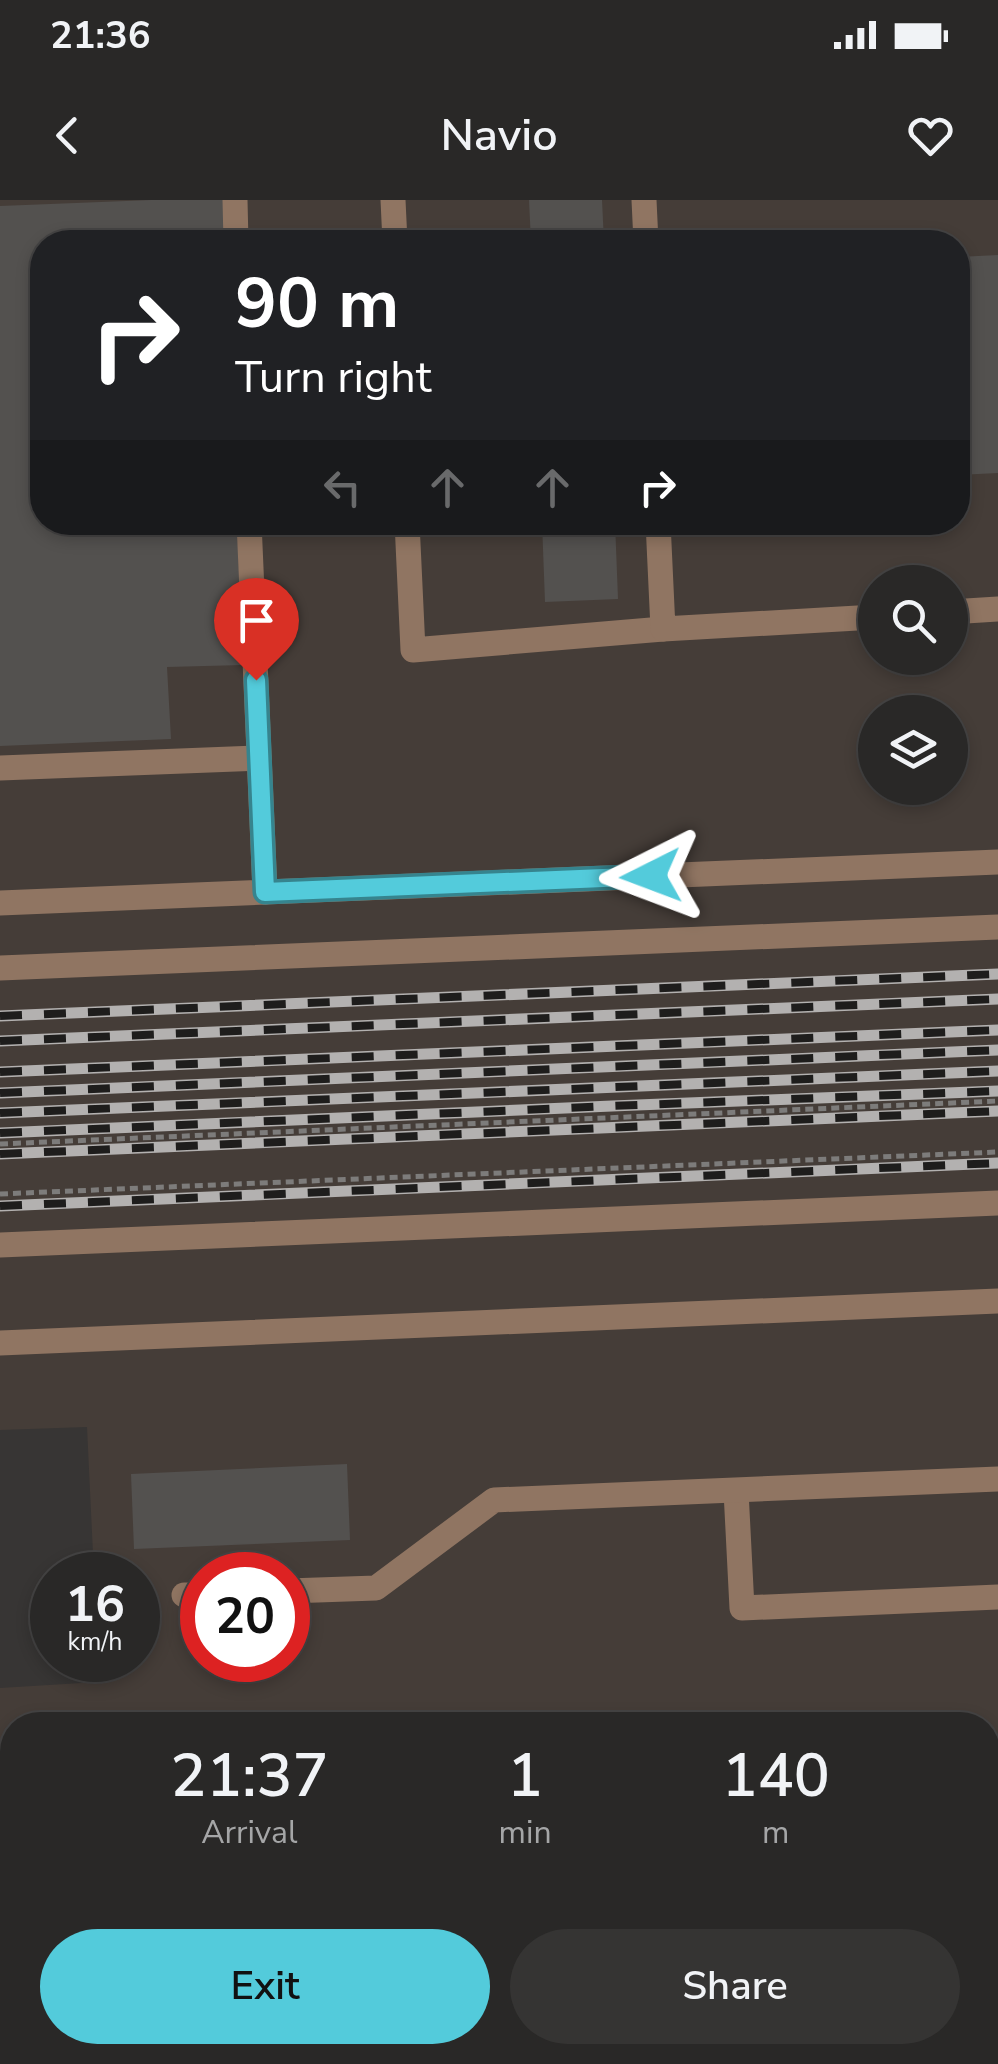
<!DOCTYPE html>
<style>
:root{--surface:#292827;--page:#353433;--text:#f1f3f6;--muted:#a5a6a7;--line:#454444;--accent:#53cbdb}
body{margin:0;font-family:"Nunito Sans",sans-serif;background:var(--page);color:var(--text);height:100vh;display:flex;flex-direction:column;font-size:38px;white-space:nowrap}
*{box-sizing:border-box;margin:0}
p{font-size:32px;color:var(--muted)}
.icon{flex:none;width:55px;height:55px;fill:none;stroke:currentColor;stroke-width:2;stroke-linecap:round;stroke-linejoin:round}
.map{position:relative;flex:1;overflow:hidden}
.sheet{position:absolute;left:0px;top:1512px;width:1000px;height:352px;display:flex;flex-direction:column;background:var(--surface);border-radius:40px 40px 0 0;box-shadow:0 5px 15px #0003,0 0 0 2px var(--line)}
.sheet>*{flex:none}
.guide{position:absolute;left:30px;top:30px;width:940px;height:305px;border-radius:40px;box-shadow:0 5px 15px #0003,0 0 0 2px var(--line);background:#202124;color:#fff;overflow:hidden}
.controls{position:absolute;left:858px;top:365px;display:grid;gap:20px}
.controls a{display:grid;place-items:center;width:110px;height:110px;border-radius:50%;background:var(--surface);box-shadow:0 5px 15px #0003,0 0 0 2px var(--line);font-size:50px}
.speed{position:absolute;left:30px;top:1352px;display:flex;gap:20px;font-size:50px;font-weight:700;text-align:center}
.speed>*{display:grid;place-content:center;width:130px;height:130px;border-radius:50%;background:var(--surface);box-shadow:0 5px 15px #0003,0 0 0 2px var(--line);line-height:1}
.speed small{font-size:25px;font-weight:400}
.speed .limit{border:15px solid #d22;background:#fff;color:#111}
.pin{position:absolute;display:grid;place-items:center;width:85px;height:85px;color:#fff;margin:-102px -42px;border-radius:50% 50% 50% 0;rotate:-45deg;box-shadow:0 0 10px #0007}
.pin .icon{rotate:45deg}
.me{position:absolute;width:110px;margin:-55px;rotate:267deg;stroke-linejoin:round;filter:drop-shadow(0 0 8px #0008)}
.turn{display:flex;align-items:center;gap:35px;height:210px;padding:0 40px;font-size:45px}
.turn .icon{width:130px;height:130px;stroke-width:2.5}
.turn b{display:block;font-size:70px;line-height:85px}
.lanes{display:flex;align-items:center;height:95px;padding:0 40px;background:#0003;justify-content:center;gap:50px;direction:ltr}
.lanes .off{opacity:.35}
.eta{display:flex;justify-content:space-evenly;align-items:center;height:170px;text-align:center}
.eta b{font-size:60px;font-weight:600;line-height:70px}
.primary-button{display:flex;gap:20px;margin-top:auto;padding:20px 40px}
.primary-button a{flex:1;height:115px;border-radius:60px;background:var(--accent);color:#111;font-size:40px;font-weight:600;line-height:115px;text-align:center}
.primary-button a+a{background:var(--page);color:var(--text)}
.status{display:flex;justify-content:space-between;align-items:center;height:70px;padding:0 50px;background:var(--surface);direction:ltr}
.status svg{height:28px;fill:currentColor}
header{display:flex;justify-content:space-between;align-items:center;height:130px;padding:0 40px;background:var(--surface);font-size:45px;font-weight:600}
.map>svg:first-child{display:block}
.built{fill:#453d38;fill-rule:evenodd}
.building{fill:#53514f}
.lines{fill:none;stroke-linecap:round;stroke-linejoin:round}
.path{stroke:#7d7c7b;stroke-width:5;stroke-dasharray:8 5;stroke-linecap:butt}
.minor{stroke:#907562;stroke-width:25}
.rail-casing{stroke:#b3b1b0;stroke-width:11}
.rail{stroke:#1e1d1c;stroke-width:8;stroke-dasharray:22;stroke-linecap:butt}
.route-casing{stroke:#36848e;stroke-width:25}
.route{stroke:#53cbdb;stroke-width:18}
</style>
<div class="status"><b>21:36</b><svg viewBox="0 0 49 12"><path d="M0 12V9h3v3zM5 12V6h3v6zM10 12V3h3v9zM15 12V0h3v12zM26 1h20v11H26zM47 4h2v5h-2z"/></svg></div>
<header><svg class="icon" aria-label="back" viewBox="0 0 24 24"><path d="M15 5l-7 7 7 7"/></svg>Navio<svg class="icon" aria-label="heart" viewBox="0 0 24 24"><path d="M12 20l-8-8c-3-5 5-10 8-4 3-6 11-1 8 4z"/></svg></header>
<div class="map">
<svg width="998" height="1864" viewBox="0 0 998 1864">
<rect width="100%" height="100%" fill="#373534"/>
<!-- built -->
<path class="built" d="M0,0H998V1864H0V1488L98,1482L97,1460H138V1375H94L87,1227L0,1230ZM42,42H958V322H42ZM875,382H950V458H875ZM875,512H950V588H875ZM202,1375H288V1460H202ZM12,1525H988V1852H12Z"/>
<!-- building -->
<g class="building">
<polygon points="151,0 223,0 225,42 42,42 42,322 237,322 243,465 167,467 171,539 0,546 0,6"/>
<polygon points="529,0 602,0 604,42 531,42"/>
<polygon points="998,55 998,273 958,275 958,57"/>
<polygon points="542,322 615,322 618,399 545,402"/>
<polygon points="347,1264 350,1340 134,1349 131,1274"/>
<polygon points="12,1709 12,1852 25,1852 25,1864 0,1864 0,1710"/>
<polygon points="988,1768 998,1768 998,1864 482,1864 482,1852 988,1852"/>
</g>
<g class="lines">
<!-- path -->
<g class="path">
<polyline points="0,944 998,901"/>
<polyline points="0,994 998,952"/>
</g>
<!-- minor -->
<g class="minor">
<polyline points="235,0 236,42"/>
<polyline points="393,0 395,42"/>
<polyline points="644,0 646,42"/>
<polyline points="249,322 265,692"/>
<polyline points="407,322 413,450 663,429"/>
<polyline points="658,322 663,429 875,417"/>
<polyline points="950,412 998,409"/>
<polyline points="0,568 259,558"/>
<polyline points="0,703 998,662"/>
<polyline points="0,768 998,727"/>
<polyline points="0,1045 998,1003"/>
<polyline points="0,1143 998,1101"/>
<polyline points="736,1291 742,1408 998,1397"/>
<polyline points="288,1391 376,1388 494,1300 998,1279"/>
<polyline points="184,1395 202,1395"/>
<polyline points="0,1592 12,1597"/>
<polyline points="78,1852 78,1864"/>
</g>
<!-- rail casing -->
<g class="rail-casing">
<g id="rail">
<polyline points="0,816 998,774"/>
<polyline points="0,841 998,799"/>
<polyline points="0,872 998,830"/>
<polyline points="0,893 998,850"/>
<polyline points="0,913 998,871"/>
<polyline points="0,933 612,906 998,891"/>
<polyline points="0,954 998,911"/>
<polyline points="0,1006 998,963"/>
</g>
</g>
<!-- rail -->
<use href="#rail" class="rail"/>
</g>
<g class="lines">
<!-- route casing -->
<g class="route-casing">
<polyline id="route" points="256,480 265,692 651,676"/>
</g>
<!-- route -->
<use href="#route" class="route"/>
</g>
</svg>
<div class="controls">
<a><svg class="icon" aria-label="search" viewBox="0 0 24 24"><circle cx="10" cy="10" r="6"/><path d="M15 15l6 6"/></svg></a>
<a><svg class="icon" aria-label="layers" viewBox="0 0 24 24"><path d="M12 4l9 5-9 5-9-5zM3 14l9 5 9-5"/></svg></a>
</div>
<div class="speed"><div>16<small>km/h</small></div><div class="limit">20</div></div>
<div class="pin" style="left:256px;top:480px;background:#d93025"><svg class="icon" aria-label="arrive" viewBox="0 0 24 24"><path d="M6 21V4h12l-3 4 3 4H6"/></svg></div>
<svg class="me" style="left:651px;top:676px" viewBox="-20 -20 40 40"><path d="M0-17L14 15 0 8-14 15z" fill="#53cbdb" stroke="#fff" stroke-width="4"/></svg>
<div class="guide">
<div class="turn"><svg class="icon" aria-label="right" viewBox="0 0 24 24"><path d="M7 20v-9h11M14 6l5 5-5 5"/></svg><div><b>90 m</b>Turn right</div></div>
<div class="lanes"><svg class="icon off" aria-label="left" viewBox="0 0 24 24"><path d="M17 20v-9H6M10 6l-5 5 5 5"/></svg><svg class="icon off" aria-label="ahead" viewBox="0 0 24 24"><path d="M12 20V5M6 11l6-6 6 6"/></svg><svg class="icon off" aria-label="ahead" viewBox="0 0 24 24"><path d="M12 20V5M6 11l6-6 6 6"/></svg><svg class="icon" aria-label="right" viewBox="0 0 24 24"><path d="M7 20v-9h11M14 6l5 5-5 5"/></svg></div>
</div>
<section class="sheet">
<div class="eta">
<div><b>21:37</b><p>Arrival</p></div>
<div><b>1</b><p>min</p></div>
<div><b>140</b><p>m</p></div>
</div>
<div class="primary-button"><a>Exit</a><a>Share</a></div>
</section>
</div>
